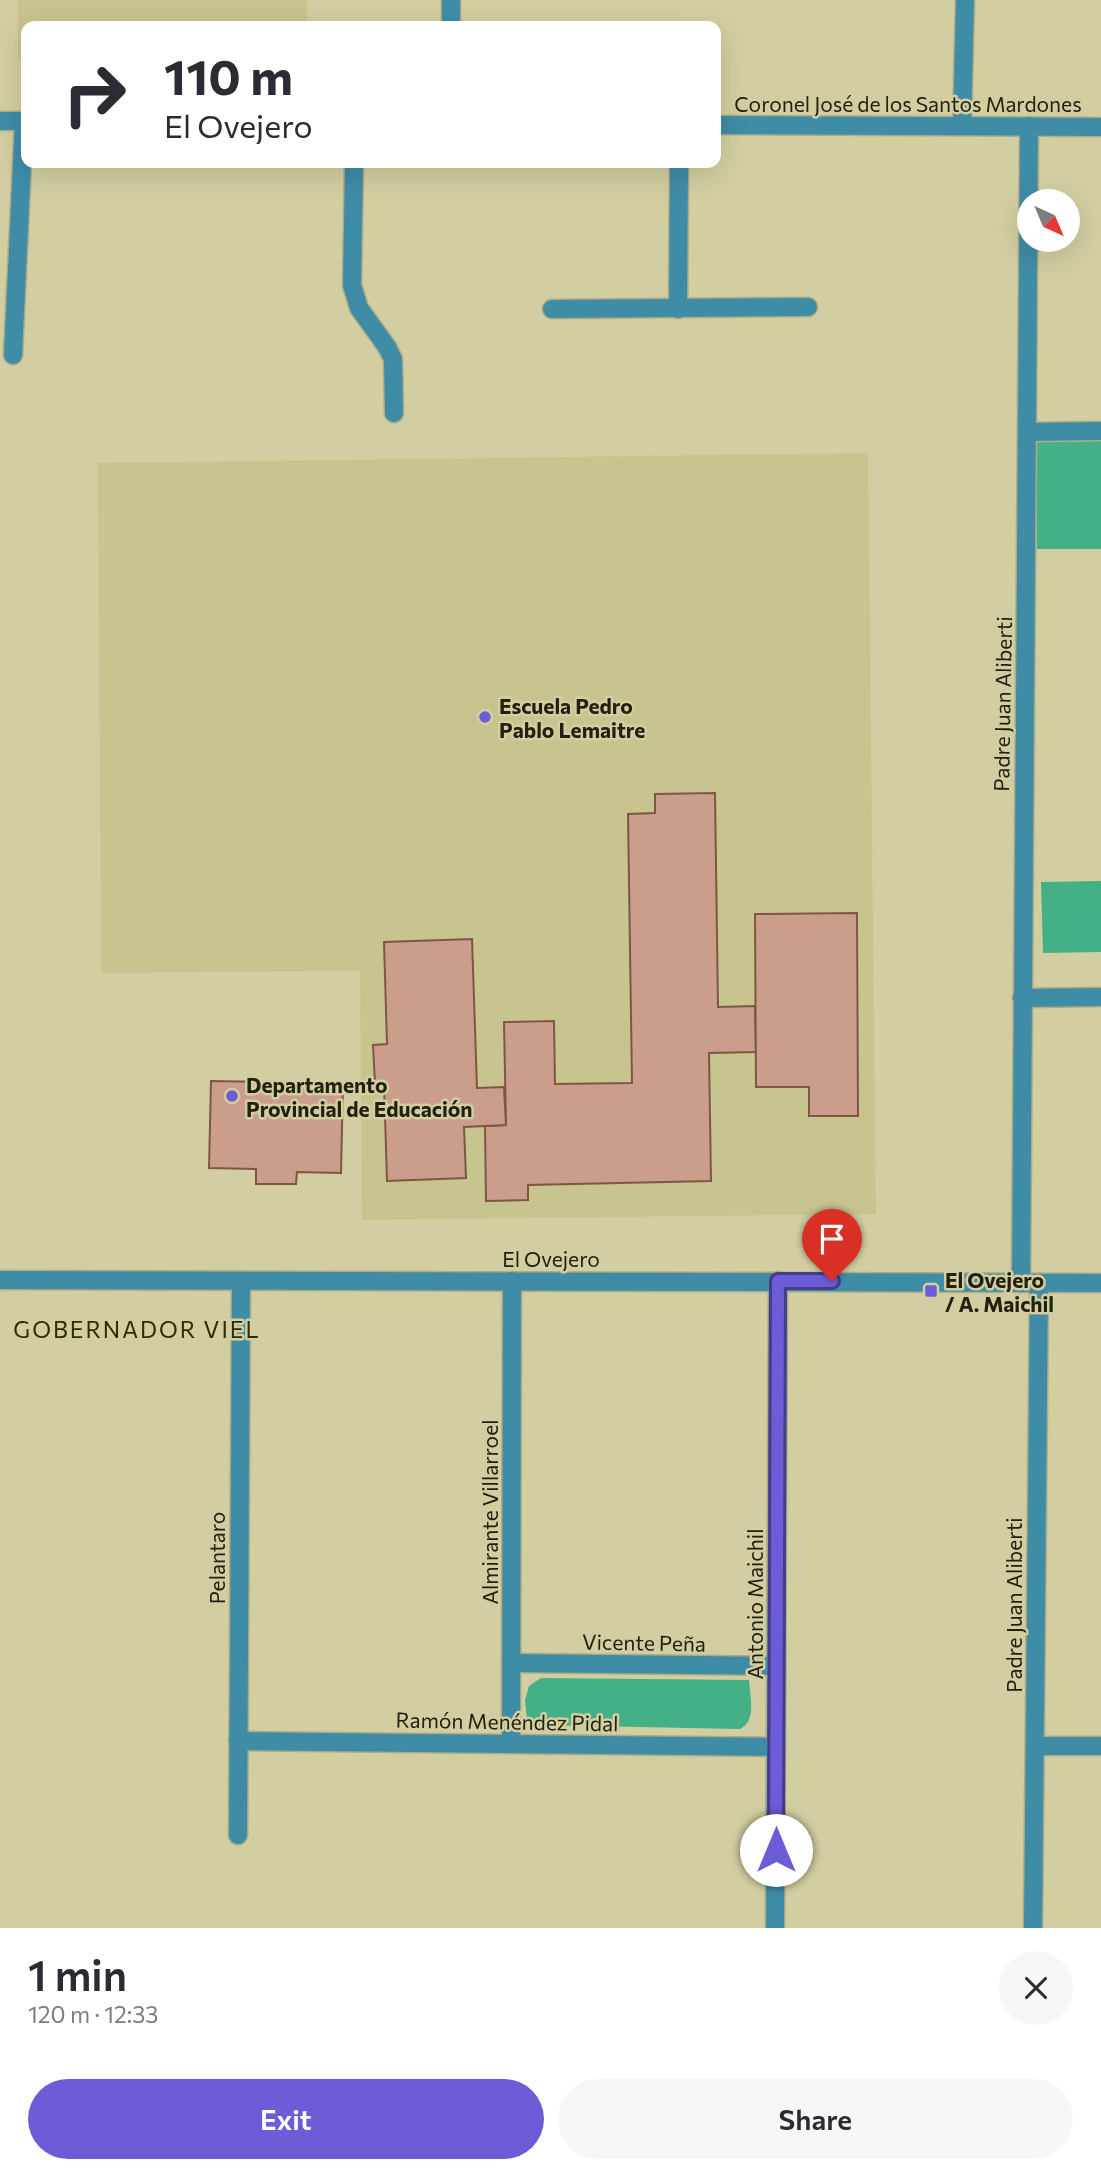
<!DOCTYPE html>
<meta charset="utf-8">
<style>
:root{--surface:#fff;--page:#f7f7f7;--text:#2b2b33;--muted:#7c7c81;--accent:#6a5dd7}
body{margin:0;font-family:Commissioner,sans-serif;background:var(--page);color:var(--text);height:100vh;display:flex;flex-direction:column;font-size:26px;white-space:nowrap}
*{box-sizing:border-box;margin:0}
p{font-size:23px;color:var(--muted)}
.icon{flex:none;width:38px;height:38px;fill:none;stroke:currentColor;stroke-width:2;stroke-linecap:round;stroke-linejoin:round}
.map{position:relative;height:1928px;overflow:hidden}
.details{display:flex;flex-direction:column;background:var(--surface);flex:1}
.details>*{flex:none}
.banner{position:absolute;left:21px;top:21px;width:700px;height:147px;border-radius:14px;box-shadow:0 7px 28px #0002;background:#fff;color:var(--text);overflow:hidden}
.needle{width:46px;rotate:136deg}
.buttons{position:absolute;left:1017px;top:189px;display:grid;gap:14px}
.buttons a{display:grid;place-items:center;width:63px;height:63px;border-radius:50%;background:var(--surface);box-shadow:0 7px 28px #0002;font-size:35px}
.pin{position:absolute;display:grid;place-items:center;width:60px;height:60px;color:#fff;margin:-72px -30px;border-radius:50% 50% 50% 0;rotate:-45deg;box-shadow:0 0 7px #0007}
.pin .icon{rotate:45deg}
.me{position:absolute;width:77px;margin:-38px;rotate:0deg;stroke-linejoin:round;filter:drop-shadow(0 0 5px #0008)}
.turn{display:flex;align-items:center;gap:24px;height:147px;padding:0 28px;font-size:32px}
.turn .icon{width:91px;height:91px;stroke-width:2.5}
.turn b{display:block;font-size:49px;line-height:60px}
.round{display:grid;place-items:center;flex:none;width:74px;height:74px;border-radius:37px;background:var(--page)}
.summary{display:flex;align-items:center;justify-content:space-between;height:119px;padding:0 28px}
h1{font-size:42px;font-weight:600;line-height:52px}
.action{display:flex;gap:14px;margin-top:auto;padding:14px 28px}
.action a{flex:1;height:80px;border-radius:42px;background:var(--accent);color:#fff;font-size:28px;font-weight:600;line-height:80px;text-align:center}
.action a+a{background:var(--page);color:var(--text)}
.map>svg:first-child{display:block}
.built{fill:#c8c48f}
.green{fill:#43b185}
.building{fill:#cb9e8c;stroke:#7e5645;stroke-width:2}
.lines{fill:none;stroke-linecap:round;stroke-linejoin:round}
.minor-casing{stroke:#afab84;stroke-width:21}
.minor{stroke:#3f8ca7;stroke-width:18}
.route-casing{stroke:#453c8c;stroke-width:18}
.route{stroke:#6a5dd7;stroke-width:12}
.poi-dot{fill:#6a5dd7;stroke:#d2cea1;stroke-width:2.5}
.labels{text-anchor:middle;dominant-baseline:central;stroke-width:5;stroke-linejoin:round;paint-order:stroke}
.street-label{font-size:21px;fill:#22210f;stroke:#d2cea1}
.poi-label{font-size:21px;font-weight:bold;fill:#22210f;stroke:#d2cea1;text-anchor:start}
.neighbourhood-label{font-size:23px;letter-spacing:2px;fill:#2f2b00;stroke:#d2cea1}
</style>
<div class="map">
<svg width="1101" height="1928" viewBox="0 0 1101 1928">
<rect width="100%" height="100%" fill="#d2cea1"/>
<!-- built -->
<g class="built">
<polygon points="18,0 307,0 307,26 26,26 26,59 18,59"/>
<polygon points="868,453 876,1214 362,1220 360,971 101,973 98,463"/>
</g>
<!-- green -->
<g class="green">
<polygon points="1101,441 1101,549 1037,549 1036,442"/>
<polygon points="1101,881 1101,952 1043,953 1041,882"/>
<path d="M541,1678L749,1680C750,1696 757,1721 740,1729L535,1725L527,1720L525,1700L529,1686Z"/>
</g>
<!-- building -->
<g class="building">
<polygon points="715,793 718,1007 755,1006 756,1052 709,1053 711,1181 528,1185 528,1200 486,1201 485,1126 506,1125 504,1022 554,1021 555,1084 632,1083 628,814 655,813 655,794"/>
<polygon points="857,913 858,1116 809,1116 809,1087 756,1087 755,914"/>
<polygon points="472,939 477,1088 504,1087 506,1125 464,1127 466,1178 387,1181 384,1084 375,1084 373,1045 387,1044 384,942"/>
<polygon points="211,1081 343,1083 341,1173 297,1172 296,1184 256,1184 256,1169 209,1168"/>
</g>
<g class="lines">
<!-- minor casing -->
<g class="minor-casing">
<g id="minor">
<polyline points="451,26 451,0"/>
<polyline points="0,121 26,121"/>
<polyline points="716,125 1101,127"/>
<polyline points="962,126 965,0"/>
<polyline points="354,163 352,285 359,308 387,347 393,359 394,413"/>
<polyline points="552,309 808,307"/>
<polyline points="678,309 679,163"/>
<polyline points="13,355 24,121"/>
<polyline points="1027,432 1101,431"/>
<polyline points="1022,998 1101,997"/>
<polyline points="0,1280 1101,1283"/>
<polyline points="1021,1283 1029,126"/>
<polyline points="511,1663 776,1666"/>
<polyline points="238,1741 776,1747"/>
<polyline points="511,1744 512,1281"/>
<polyline points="1035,1746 1101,1746"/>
<polyline points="238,1835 241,1281"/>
<polyline points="775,1928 778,1281"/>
<polyline points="1033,1928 1039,1283"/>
</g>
</g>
<!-- minor -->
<use href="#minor" class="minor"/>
</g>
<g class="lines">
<!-- route casing -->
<g class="route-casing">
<polyline id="route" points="776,1850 778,1281 832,1281"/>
</g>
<!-- route -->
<use href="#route" class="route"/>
</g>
<!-- markers -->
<g class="poi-dot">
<circle cx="485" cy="717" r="7"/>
<circle cx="232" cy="1096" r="7"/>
<rect x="924" y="1284" width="14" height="14" rx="3.5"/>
</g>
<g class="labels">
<!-- street labels -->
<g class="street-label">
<text x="908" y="103">Coronel José de los Santos Mardones</text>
<text transform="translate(1002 704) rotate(-89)">Padre Juan Aliberti</text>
<text x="551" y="1258">El Ovejero</text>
<text transform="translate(489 1512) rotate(-90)">Almirante Villarroel</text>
<text transform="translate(216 1558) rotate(-90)">Pelantaro</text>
<text transform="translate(754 1604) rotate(-90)">Antonio Maichil</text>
<text transform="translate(1013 1605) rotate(-90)">Padre Juan Aliberti</text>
<text transform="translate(644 1642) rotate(1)">Vicente Peña</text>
<text transform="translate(507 1721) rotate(1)">Ramón Menéndez Pidal</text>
</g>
<!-- poi labels -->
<g class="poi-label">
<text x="499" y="705">Escuela Pedro<tspan x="499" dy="24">Pablo Lemaitre</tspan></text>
<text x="246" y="1084">Departamento<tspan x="246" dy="24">Provincial de Educación</tspan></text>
<text x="945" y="1279">El Ovejero<tspan x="945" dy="24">/ A. Maichil</tspan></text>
</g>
<!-- neighbourhood labels -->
<g class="neighbourhood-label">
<text x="137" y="1329">GOBERNADOR VIEL</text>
</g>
</g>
</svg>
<div class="buttons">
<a><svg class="needle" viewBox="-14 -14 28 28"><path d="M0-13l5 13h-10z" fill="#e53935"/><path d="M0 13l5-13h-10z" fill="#7c7c81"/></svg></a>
</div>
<div class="pin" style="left:832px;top:1281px;background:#d93025"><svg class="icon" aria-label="arrive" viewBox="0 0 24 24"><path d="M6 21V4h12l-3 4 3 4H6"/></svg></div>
<svg class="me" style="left:776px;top:1850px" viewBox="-20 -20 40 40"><circle r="19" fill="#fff"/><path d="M0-13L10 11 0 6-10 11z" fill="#6a5dd7"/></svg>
<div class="banner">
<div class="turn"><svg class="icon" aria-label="right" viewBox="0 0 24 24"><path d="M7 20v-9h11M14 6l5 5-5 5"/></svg><div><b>110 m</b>El Ovejero</div></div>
</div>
</div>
<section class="details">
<div class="summary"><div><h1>1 min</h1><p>120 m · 12:33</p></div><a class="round"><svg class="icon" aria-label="close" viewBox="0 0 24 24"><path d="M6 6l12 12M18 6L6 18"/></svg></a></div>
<div class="action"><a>Exit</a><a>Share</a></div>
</section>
